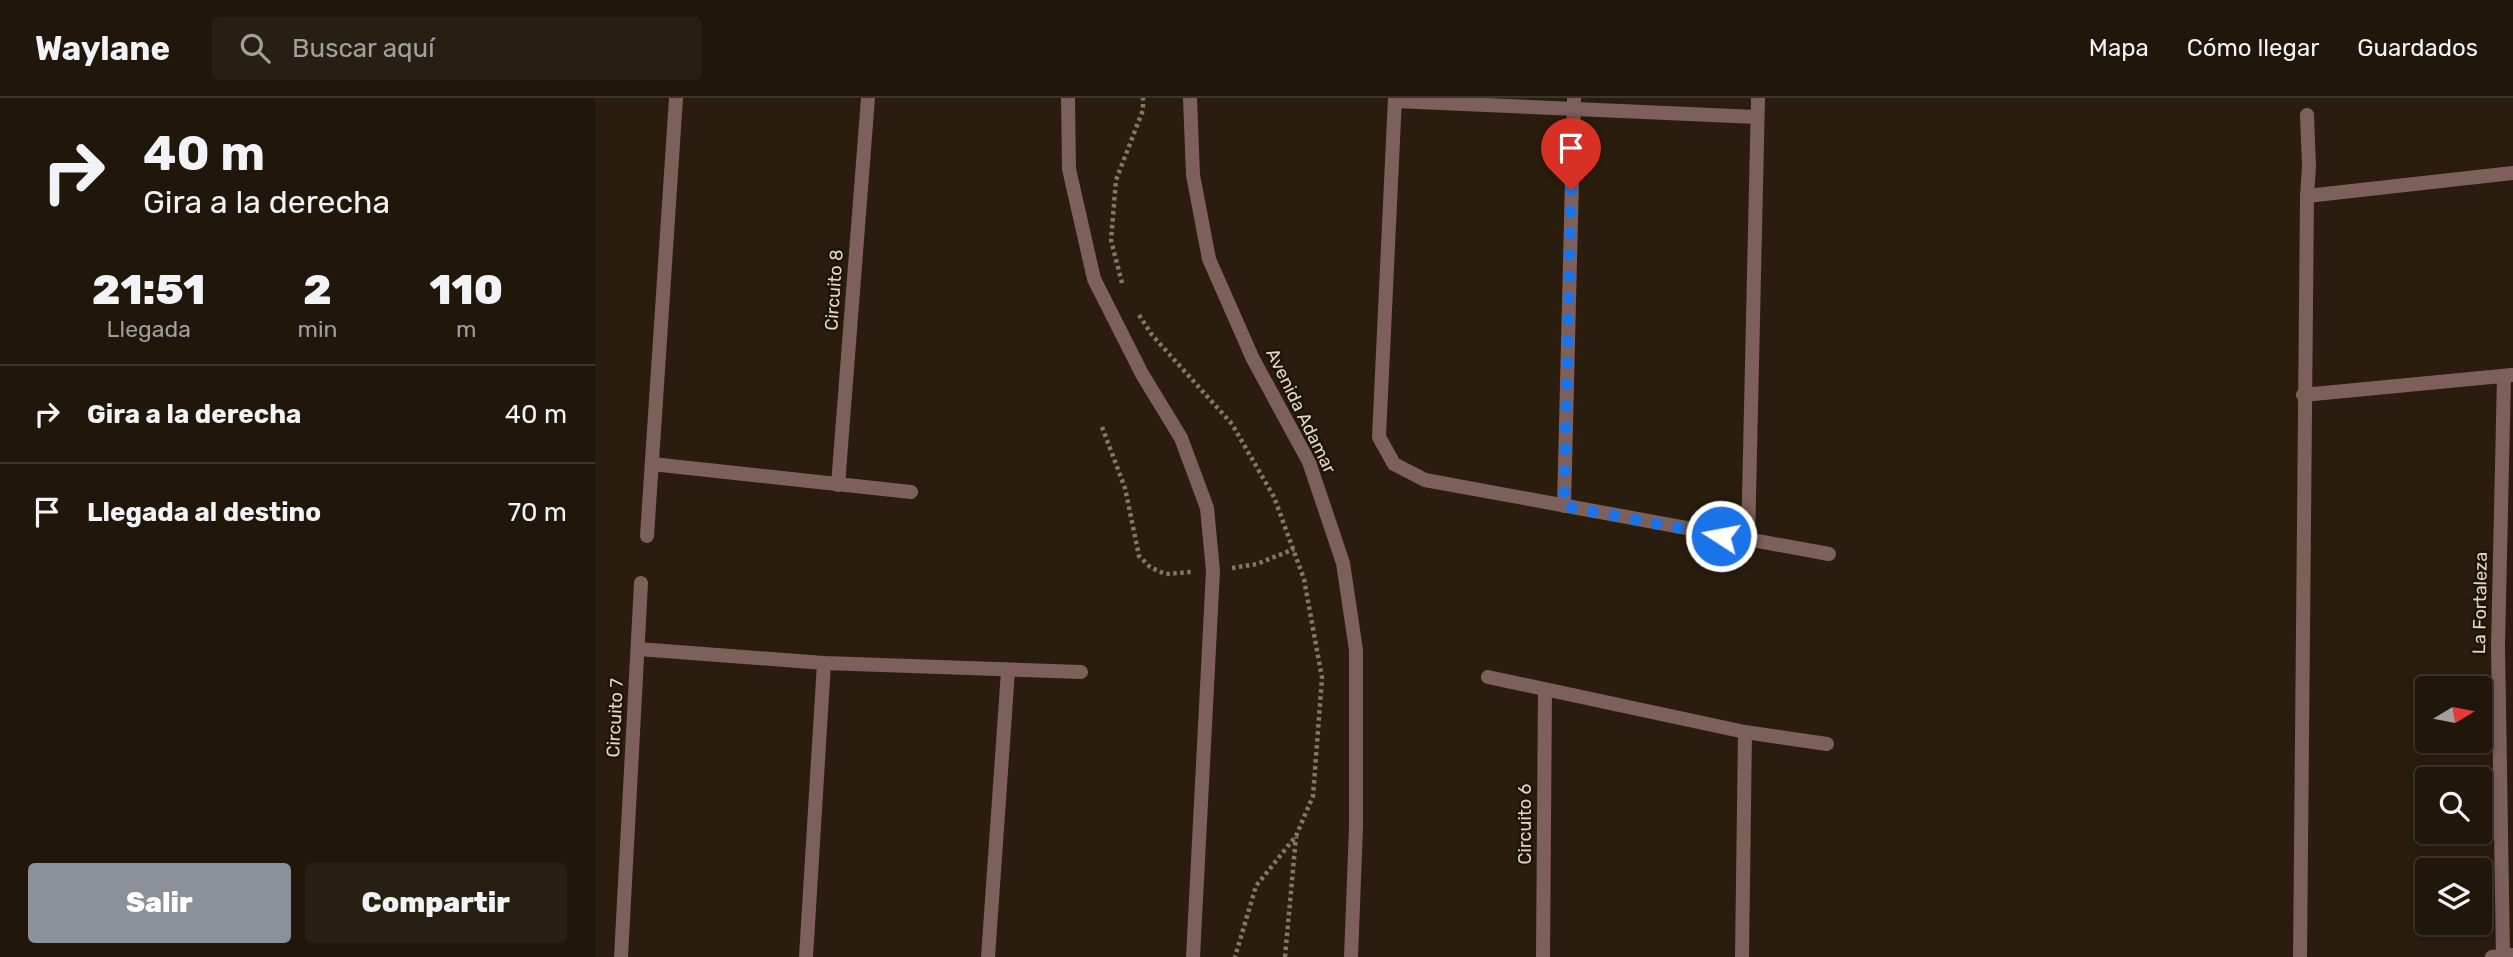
<!DOCTYPE html>
<html lang="es">
<meta charset="utf-8">
<style>
:root{--surface:#20160a;--page:#281f13;--text:#f1f3f6;--muted:#a29f9c;--line:#3d352b;--accent:#8c9099}
body{margin:0;font-family:Rubik,sans-serif;background:var(--page);color:var(--text);height:100vh;display:flex;flex-direction:column;font-size:26px;white-space:nowrap}
*{box-sizing:border-box;margin:0}
p{font-size:23px;color:var(--muted)}
.icon{flex:none;width:38px;height:38px;fill:none;stroke:currentColor;stroke-width:2;stroke-linecap:round;stroke-linejoin:round}
.map{position:relative;flex:1;overflow:hidden}
.sheet{display:flex;flex-direction:column;background:var(--surface);width:595px}
.sheet>*{flex:none}
.banner{background:#20160a;color:var(--text);overflow:hidden}
.needle{width:46px;rotate:80deg}
.controls{position:absolute;left:1820px;top:578px;display:grid;gap:14px}
.controls a{display:grid;place-items:center;width:77px;height:77px;border-radius:7px;background:var(--surface);box-shadow:0 4px 10px #0003,0 0 0 2px var(--line);font-size:35px}
.pin{position:absolute;display:grid;place-items:center;width:60px;height:60px;color:#fff;margin:-72px -30px;border-radius:50% 50% 50% 0;rotate:-45deg;box-shadow:0 0 7px #0007}
.pin .icon{rotate:45deg}
.me{position:absolute;width:77px;margin:-38px;rotate:281deg;stroke-linejoin:round;filter:drop-shadow(0 0 5px #0008)}
.turn{display:flex;align-items:center;gap:24px;height:147px;padding:0 28px;font-size:32px}
.turn .icon{width:91px;height:91px;stroke-width:2.5}
.turn b{display:block;font-size:49px;line-height:60px}
.eta{display:flex;justify-content:space-evenly;align-items:center;height:119px;text-align:center}
.eta b{font-size:42px;font-weight:800;line-height:49px}
.primary-button{display:flex;gap:14px;margin-top:auto;padding:14px 28px}
.primary-button a{flex:1;height:80px;border-radius:7px;background:var(--accent);color:#fff;font-size:28px;font-weight:800;line-height:80px;text-align:center}
.primary-button a+a{background:var(--page);color:var(--text)}
ul{padding:0;list-style:none}
li{display:flex;align-items:center;gap:21px;height:98px;padding:0 28px;border-top:2px solid var(--line)}
li div{flex:1}
li b{display:block;font-size:26px}
li em{font-style:normal}
header{display:flex;align-items:center;gap:42px;box-sizing:border-box;height:98px;padding:0 35px;background:var(--surface);border-bottom:2px solid var(--line)}
header strong{font-size:33px}
nav{display:flex;gap:38px;margin-inline-start:auto;font-size:24px}
.search{width:490px;height:63px;background:var(--page);display:flex;align-items:center;gap:18px;box-sizing:border-box;padding:0 24px;border-radius:7px;color:var(--muted);font-size:26px}
main{display:flex;flex:1;min-height:0}
.map>svg:first-child{display:block}
.lines{fill:none;stroke-linecap:round;stroke-linejoin:round}
.path{stroke:#82776a;stroke-width:4.5;stroke-dasharray:3.5 3.5;stroke-linecap:butt}
.minor{stroke:#7d5f5b;stroke-width:14}
.tertiary{stroke:#7d5f5b;stroke-width:14}
.route{stroke:#1a73e8;stroke-width:12;stroke-dasharray:0 21.6}
.labels{text-anchor:middle;dominant-baseline:central;stroke-width:5;stroke-linejoin:round;paint-order:stroke}
.street-label{font-size:18px;fill:#e0d7cd;stroke:#201405}
</style>
<header>
<strong>Waylane</strong>
<div class="search"><svg class="icon" aria-label="search" viewBox="0 0 24 24"><circle cx="10" cy="10" r="6"/><path d="M15 15l6 6"/></svg>Buscar aquí</div>
<nav><a>Mapa</a><a>Cómo llegar</a><a>Guardados</a></nav>
</header>
<main>
<section class="sheet">
<div class="banner">
<div class="turn"><svg class="icon" aria-label="right" viewBox="0 0 24 24"><path d="M7 20v-9h11M14 6l5 5-5 5"/></svg><div><b>40 m</b>Gira a la derecha</div></div>
</div>
<div class="eta">
<div><b>21:51</b><p>Llegada</p></div>
<div><b>2</b><p>min</p></div>
<div><b>110</b><p>m</p></div>
</div>
<ul>
<li><svg class="icon" aria-label="right" viewBox="0 0 24 24"><path d="M7 20v-9h11M14 6l5 5-5 5"/></svg><div><b>Gira a la derecha</b></div><em>40 m</em></li>
<li><svg class="icon" aria-label="arrive" viewBox="0 0 24 24"><path d="M6 21V4h12l-3 4 3 4H6"/></svg><div><b>Llegada al destino</b></div><em>70 m</em></li>
</ul>
<div class="primary-button"><a>Salir</a><a>Compartir</a></div>
</section>
<div class="map">
<svg width="1918" height="859" viewBox="0 0 1918 859">
<rect width="100%" height="100%" fill="#2a1d0d"/>
<g class="lines">
<!-- path -->
<g class="path">
<polyline points="527,185 516,142 521,82 548,12 548,0"/>
<polyline points="544,217 557,237 637,326 679,399 709,481 727,580 718,698 701,738 661,788 640,859"/>
<polyline points="507,329 530,390 544,458 555,469 570,476 597,474"/>
<polyline points="637,470 662,466 699,451"/>
<polyline points="690,859 701,739"/>
</g>
<!-- minor -->
<g class="minor">
<polyline points="800,0 784,339 799,366 830,382 1234,456"/>
<polyline points="800,3 1162,19"/>
<polyline points="1712,98 1714,69 1712,17"/>
<polyline points="1708,297 1917,277"/>
<polyline points="57,366 316,394"/>
<polyline points="243,387 273,0"/>
<polyline points="969,408 979,0"/>
<polyline points="52,438 81,0"/>
<polyline points="1153,443 1163,0"/>
<polyline points="43,551 229,565 486,574"/>
<polyline points="893,579 1150,634 1232,646"/>
<polyline points="1908,858 1903,548 1909,278"/>
<polyline points="26,859 46,485"/>
<polyline points="211,859 229,565"/>
<polyline points="393,859 413,573"/>
<polyline points="948,859 950,592"/>
<polyline points="1147,859 1150,634"/>
<polyline points="1705,859 1712,98 1918,75"/>
<polyline points="1897,859 1918,857"/>
</g>
<!-- tertiary -->
<g class="tertiary">
<polyline points="473,0 474,71 499,181 547,276 586,340 612,410 618,473 598,859"/>
<polyline points="595,0 598,77 614,161 658,261 714,364 748,465 761,552 761,730 756,859"/>
</g>
</g>
<g class="lines">
<!-- route -->
<polyline class="route" points="976,92 969,408 1126,438"/>
</g>
<g class="labels">
<!-- street labels -->
<g class="street-label">
<text transform="translate(239 192) rotate(-86)">Circuito 8</text>
<text transform="translate(706 313) rotate(64)">Avenida Adamar</text>
<text transform="translate(1885 505) rotate(-89)">La Fortaleza</text>
<text transform="translate(20 620) rotate(-87)">Circuito 7</text>
<text transform="translate(930 726) rotate(-90)">Circuito 6</text>
</g>
</g>
</svg>
<div class="controls">
<a><svg class="needle" viewBox="-14 -14 28 28"><path d="M0-13l5 13h-10z" fill="#e53935"/><path d="M0 13l5-13h-10z" fill="#a29f9c"/></svg></a>
<a><svg class="icon" aria-label="search" viewBox="0 0 24 24"><circle cx="10" cy="10" r="6"/><path d="M15 15l6 6"/></svg></a>
<a><svg class="icon" aria-label="layers" viewBox="0 0 24 24"><path d="M12 4l9 5-9 5-9-5zM3 14l9 5 9-5"/></svg></a>
</div>
<div class="pin" style="left:976px;top:92px;background:#d93025"><svg class="icon" aria-label="arrive" viewBox="0 0 24 24"><path d="M6 21V4h12l-3 4 3 4H6"/></svg></div>
<svg class="me" style="left:1126px;top:438px" viewBox="-20 -20 40 40"><circle r="17" fill="#1a73e8" stroke="#fff" stroke-width="3"/><path d="M0-11L8 9 0 5-8 9z" fill="#fff"/></svg>
</div>
</main>
